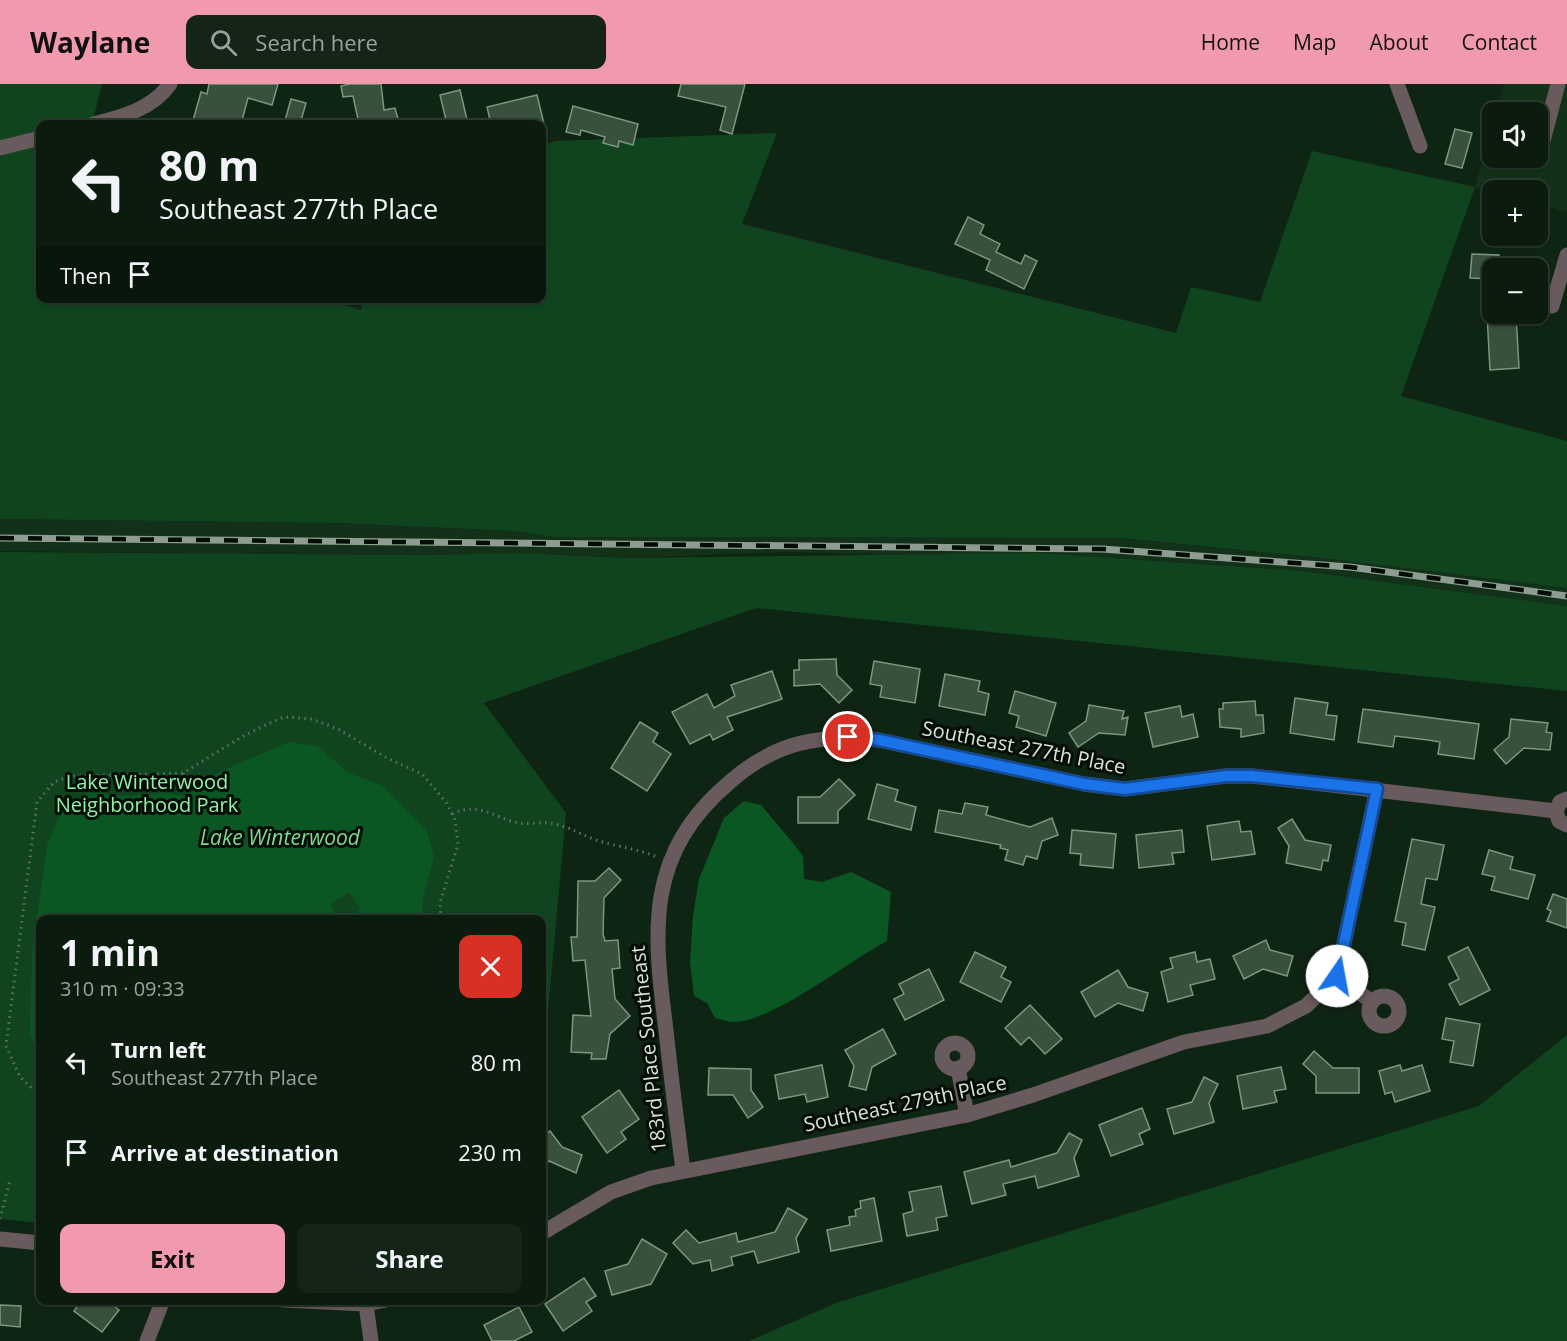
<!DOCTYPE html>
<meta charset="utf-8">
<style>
:root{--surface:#0b1c0f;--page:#142518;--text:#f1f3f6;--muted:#9aa19e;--line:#2b3a2f;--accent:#f29aad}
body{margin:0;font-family:"Open Sans",sans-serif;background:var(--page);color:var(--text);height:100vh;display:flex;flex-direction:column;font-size:22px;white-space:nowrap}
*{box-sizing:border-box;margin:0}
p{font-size:20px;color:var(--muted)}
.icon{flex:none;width:33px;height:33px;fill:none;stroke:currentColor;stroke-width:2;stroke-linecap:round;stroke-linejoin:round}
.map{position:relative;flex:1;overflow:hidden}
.details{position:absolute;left:36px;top:831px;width:510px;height:390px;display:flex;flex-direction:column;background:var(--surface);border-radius:12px;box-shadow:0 2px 4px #0004,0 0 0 2px var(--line)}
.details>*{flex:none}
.top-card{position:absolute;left:36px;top:36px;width:510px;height:183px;border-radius:12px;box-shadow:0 2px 4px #0004,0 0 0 2px var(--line);background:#0b1c0f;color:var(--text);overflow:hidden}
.fabs{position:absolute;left:1482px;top:18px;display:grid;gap:12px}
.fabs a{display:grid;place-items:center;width:66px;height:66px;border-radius:12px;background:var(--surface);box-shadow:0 2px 4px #0004,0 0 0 2px var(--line);font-size:30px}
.pin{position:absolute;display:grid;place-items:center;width:51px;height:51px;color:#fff;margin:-26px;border:3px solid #fff;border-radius:50%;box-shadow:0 2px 6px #0007}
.me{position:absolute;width:66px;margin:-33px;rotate:12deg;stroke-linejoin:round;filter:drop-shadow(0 0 4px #0008)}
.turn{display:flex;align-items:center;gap:21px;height:126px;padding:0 24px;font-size:27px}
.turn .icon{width:78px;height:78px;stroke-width:2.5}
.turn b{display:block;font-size:42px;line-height:51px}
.then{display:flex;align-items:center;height:57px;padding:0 24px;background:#0003;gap:12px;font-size:22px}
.round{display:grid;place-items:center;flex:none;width:63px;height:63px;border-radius:12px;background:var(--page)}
.overview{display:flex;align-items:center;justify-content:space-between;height:102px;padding:0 24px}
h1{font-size:36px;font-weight:700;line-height:45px}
.button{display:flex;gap:12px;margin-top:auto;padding:12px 24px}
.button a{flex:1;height:69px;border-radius:12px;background:var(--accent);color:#111;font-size:24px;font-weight:700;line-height:69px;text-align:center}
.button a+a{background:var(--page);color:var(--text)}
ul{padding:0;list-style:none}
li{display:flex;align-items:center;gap:18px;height:90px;padding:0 24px}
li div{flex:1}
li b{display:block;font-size:22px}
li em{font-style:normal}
header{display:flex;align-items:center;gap:36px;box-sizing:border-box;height:84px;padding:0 30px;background:var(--accent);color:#111}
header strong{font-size:28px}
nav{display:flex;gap:33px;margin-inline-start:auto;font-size:21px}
.search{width:420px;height:54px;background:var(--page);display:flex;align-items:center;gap:15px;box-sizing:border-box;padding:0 21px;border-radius:12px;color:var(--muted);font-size:22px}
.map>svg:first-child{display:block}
.built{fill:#133019}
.green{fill:#10441f}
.water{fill:#0a5724}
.building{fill:#39503c;stroke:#7c967f;stroke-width:1.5}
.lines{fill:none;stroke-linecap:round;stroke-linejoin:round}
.path{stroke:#5f7262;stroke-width:3;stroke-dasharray:1.5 4.5;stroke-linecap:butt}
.minor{stroke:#695b5d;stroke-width:15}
.rail-casing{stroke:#8d9e90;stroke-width:7}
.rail{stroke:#040c05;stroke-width:4.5;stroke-dasharray:14;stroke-linecap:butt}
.route-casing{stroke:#114b97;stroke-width:15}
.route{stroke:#1a73e8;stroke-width:10}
.labels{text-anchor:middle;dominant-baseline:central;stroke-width:6;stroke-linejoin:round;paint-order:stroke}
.street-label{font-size:20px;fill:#d6e4d7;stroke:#040c05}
.park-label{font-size:20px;fill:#92f0a4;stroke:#040c05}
.water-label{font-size:21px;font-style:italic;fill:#7eda90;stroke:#040c05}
</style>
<header>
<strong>Waylane</strong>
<div class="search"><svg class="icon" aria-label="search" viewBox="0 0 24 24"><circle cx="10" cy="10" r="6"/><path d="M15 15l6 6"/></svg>Search here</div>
<nav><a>Home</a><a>Map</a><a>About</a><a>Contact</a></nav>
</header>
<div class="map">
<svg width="1567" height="1257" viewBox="0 0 1567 1257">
<rect width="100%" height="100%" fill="#0f2514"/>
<!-- built -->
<g class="built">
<polygon points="1504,0 1567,0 1567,128 1538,120 1538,106 1492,107 1475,103 1492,41 1492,74 1538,74 1538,28 1496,28"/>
<polygon points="0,435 338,439 513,447 555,453 1122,454 1323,474 1551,502 1567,504 1567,522 1301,487 1041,469 889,471 791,468 627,474 520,469 423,471 0,467"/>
</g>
<!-- green -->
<g class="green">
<polygon points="0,0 102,0 92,40 40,40 40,214 321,214 361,226 364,215 542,214 542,62 555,57 777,49 742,140 1176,249 1191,203 1260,218 1312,67 1475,103 1401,312 1567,357 1567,504 1323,474 1122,454 555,453 513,447 338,439 0,435"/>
<polygon points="0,468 423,471 520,469 627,474 1041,469 1301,487 1567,522 1567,607 756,524 484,619 566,729 542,992 542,836 40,836 40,1139 0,1135"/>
<polygon points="1567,951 1567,1257 749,1257 839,1218 1479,1022"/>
</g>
<!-- water -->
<g class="water">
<polygon points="289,658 317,662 349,689 383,702 427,747 434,773 424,809 421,835 355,835 360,824 349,808 330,820 338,835 40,836 40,978 30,950 32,867 47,762 63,723 89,708 123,712 165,709 187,712 221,687"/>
<path d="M744,717L761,721L793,759L803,772L804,795L822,798L851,788L891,808L887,857C850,876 773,938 733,938C728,938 721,935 715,934L707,919L694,912L690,878L693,832L699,795L724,734Z"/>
</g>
<!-- building -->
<g class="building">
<polygon points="209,0 278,0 272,21 248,14 241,40 192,40 201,8 207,10"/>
<polygon points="350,0 381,0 384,26 395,24 398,35 359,40 353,12 343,13 341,2"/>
<polygon points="681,0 745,0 732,50 720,46 726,23 678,12"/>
<polygon points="460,6 468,40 447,40 440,11"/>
<polygon points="537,11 544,40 491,40 487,23"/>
<polygon points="291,15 306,19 300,40 284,40"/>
<polygon points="573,22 638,40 633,61 619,57 618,63 603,59 605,53 581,46 580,51 566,48"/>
<polygon points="1455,45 1472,49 1462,84 1445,80"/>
<polygon points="968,133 984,141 980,150 1000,160 996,168 1021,180 1025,171 1037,177 1024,205 986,186 990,176 955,160"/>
<polygon points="1472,170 1499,171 1498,184 1492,184 1492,195 1470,194"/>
<polygon points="1487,230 1516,230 1519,284 1490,286"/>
<polygon points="836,575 837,591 852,606 839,619 820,600 794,602 794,586 799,586 799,576"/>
<polygon points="874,577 920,585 915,619 880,613 882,602 870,600"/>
<polygon points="772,587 782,615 727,633 733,646 713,656 710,650 690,660 672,628 707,610 714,624 735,612 731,601"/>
<polygon points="945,590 980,597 978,607 989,610 985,631 939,622"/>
<polygon points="1015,607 1056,619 1046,652 1016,643 1019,632 1009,629"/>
<polygon points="1295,614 1328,619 1326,631 1337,632 1334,656 1290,649"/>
<polygon points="1255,617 1256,631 1263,631 1264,649 1241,653 1241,645 1220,643 1219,625 1223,625 1223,619"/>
<polygon points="1089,621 1124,627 1122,635 1128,633 1125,651 1099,649 1078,663 1069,649 1086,637"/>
<polygon points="1180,622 1182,633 1193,630 1198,653 1153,663 1145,629"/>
<polygon points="1363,625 1479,640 1474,675 1438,670 1440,658 1428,656 1395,652 1393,663 1358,658"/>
<polygon points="1511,635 1548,639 1546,648 1552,649 1550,666 1524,664 1506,680 1494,666 1509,653"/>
<polygon points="640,638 658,649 653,658 671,670 647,707 611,684"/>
<polygon points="839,695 855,711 838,727 838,739 798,739 798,713 820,713"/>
<polygon points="877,700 898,706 895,717 916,723 911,746 868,735"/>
<polygon points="965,719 988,723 986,731 1030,743 1052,734 1058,751 1042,757 1037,775 1026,772 1023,781 1005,776 1008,766 1000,764 1001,761 935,748 939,726 962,730"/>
<polygon points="1292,735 1305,756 1331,761 1328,777 1323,776 1321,786 1286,779 1289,762 1278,744"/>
<polygon points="1239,737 1241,748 1251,747 1255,770 1212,776 1207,742"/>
<polygon points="1072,746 1116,750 1113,784 1080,781 1081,770 1070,769"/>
<polygon points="1182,746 1184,768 1172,769 1174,780 1139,784 1136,751"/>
<polygon points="1412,755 1444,761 1437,796 1426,794 1421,820 1435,823 1425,866 1402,861 1406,839 1395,837"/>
<polygon points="1489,766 1513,773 1510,785 1535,791 1528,815 1491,806 1495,793 1482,790"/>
<polygon points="609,784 621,796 604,814 603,850 605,857 618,856 620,884 612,885 615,915 630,932 610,950 606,975 591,975 592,969 571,968 573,931 591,932 585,876 573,877 571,853 577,853 578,797 595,797"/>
<polygon points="1553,810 1567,815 1567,844 1547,837 1551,827 1547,825"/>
<polygon points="1266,856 1270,866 1293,872 1287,892 1263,885 1244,895 1233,872"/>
<polygon points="1468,863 1490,906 1460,921 1449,900 1459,895 1448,873"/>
<polygon points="975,868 1006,883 1001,893 1011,898 1001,918 960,898"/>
<polygon points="1195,868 1197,878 1210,875 1215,895 1190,901 1193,911 1168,918 1161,888 1173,884 1170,874"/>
<polygon points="929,885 944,916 905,936 894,915 904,910 899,900"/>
<polygon points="1118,886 1128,903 1148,909 1143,927 1118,919 1095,933 1081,908"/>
<polygon points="1030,921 1062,955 1045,970 1029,953 1021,961 1005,944"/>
<polygon points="1446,934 1480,940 1473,982 1450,978 1454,957 1442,955"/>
<polygon points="883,945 896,970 872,983 866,1006 849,1002 854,982 845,966"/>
<polygon points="1314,967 1333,984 1359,984 1359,1009 1316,1009 1316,992 1303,980"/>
<polygon points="822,981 828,1013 807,1018 805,1010 779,1015 775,991"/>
<polygon points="1400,981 1402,987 1422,981 1430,1007 1395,1018 1392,1008 1385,1010 1379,987"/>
<polygon points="1281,983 1286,1005 1274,1007 1277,1018 1243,1025 1237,992"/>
<polygon points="709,984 751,985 751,1006 763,1023 748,1034 733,1011 708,1011"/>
<polygon points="1204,993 1218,1000 1209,1019 1214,1038 1174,1050 1167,1025 1192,1018"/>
<polygon points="619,1006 639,1035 621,1048 626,1055 607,1069 582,1033"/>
<polygon points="1142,1024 1150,1045 1139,1050 1143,1060 1111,1072 1099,1041"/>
<polygon points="550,1047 562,1063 582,1071 576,1089 549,1077 542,1083 542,1053"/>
<polygon points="1069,1049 1082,1056 1074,1074 1079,1092 1038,1104 1035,1092 1003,1100 1006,1111 972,1120 964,1088 1009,1076 1011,1083 1057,1069"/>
<polygon points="941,1102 947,1132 936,1134 938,1146 907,1152 903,1130 913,1127 909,1108"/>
<polygon points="874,1114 882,1157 831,1167 827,1146 850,1141 849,1133 856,1132 855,1126 861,1124 860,1117"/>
<polygon points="788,1124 807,1135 796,1154 799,1168 758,1179 754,1167 731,1173 733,1181 712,1187 710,1176 693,1180 673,1159 686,1146 699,1159 736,1149 738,1158 775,1148"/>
<polygon points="642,1155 667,1170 651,1200 612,1211 605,1187 628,1180"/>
<polygon points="584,1194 596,1212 586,1218 592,1227 563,1247 545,1220"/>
<polygon points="82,1216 107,1216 119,1226 102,1248 74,1227"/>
<polygon points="0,1221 21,1222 20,1243 0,1241"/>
<polygon points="519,1223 532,1248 514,1257 492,1257 484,1241"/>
</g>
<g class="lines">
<!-- path -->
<g class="path">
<polyline points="183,689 185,703"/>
<path d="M452,730C481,717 493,734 519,739C531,741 543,737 556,740C571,744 584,752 599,757C619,763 638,765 657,773"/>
<polyline points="40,1012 20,993 6,962 37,718 54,698 72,692 183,689 245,651 270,639 284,633 312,635 338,645 387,674 422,690 446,718 455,736 458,760 440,819 441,836"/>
<polyline points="0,1135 10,1096"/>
</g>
<!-- minor -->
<g class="minor">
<polyline points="1397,0 1420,62"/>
<path d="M93,40C122,33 152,25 170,0"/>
<polyline points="0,64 40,54"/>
<polyline points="1540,68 1558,0"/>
<polyline points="1552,222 1567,171"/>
<polyline points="1567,715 1560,718 1556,727 1559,737 1567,741"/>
<polyline points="1337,892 1377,705"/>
<polyline points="1337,892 1372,918"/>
<circle cx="1384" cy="927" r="15"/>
<circle cx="955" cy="972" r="13"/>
<polyline points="958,984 967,1031"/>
<path d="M683,1086C677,1040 671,993 666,946C653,845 645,769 731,697C777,657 820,650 879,656L1084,700L1125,705L1226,692H1252L1556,727"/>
<polyline points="542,1149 611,1108 651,1094 967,1031 1033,1011 1184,958 1267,942 1306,922 1337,892"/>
<polyline points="0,1155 40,1159"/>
<polyline points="283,1216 366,1220 386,1216"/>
<polyline points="366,1220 371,1257"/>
<polyline points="147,1257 163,1216"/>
</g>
<!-- rail casing -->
<g class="rail-casing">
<polyline id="rail" points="0,454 1102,465 1350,483 1567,512"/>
</g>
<!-- rail -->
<use href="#rail" class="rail"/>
</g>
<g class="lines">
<!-- route casing -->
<g class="route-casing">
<polyline id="route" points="848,653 879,656 1084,700 1125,705 1226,692 1252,692 1377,705 1337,892"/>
</g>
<!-- route -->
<use href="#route" class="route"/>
</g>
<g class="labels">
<!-- street labels -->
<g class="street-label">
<text transform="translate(1024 663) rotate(11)">Southeast 277th Place</text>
<text transform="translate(648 965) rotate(-96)">183rd Place Southeast</text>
<text transform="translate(905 1019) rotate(-12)">Southeast 279th Place</text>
</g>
<!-- park labels -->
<g class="park-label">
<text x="147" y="697">Lake Winterwood<tspan x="147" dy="23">Neighborhood Park</tspan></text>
</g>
<!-- water labels -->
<g class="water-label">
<text x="280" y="753">Lake Winterwood</text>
</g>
</g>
</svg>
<div class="fabs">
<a><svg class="icon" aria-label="sound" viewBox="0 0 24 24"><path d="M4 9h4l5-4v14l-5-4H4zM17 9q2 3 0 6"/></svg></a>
<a>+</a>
<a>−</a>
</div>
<div class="pin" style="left:848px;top:653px;background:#d93025"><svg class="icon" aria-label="arrive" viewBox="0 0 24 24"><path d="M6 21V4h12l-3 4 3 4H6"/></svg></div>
<svg class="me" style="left:1337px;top:892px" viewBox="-20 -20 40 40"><circle r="19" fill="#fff"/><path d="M0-13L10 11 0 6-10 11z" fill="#1a73e8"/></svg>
<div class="top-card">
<div class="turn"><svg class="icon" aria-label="left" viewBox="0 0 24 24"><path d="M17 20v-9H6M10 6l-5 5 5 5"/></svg><div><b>80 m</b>Southeast 277th Place</div></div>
<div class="then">Then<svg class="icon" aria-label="arrive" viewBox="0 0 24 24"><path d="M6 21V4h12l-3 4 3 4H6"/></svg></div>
</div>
<section class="details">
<div class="overview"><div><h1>1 min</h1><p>310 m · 09:33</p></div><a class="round" style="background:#d93025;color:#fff"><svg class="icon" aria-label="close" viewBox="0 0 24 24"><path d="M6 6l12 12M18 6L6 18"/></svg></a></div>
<ul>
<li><svg class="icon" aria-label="left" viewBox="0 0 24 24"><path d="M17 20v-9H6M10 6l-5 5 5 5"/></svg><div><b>Turn left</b><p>Southeast 277th Place</p></div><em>80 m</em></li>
<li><svg class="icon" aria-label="arrive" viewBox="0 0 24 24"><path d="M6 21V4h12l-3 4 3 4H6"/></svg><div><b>Arrive at destination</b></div><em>230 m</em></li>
</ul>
<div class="button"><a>Exit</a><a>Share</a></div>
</section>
</div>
